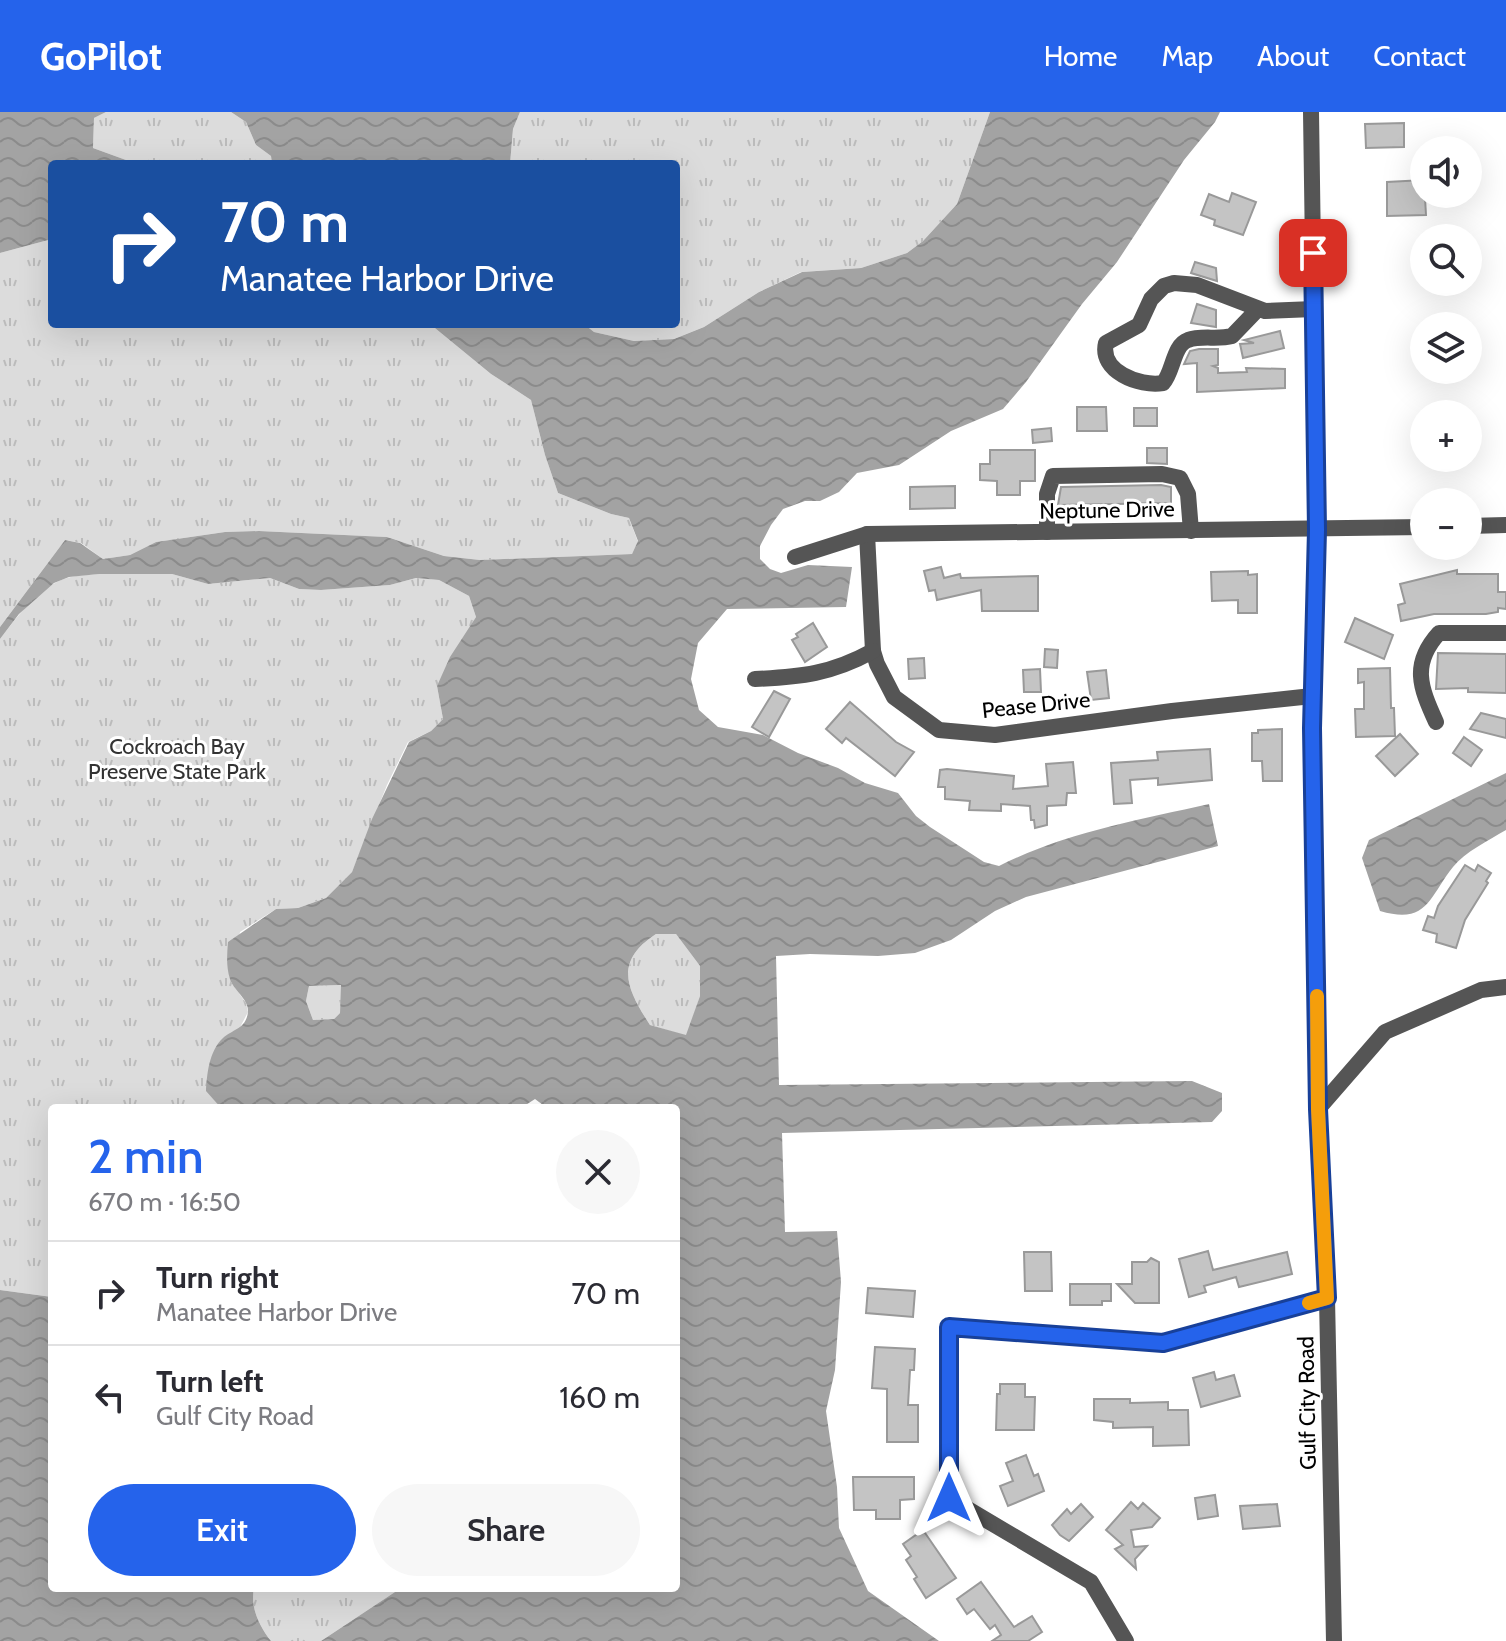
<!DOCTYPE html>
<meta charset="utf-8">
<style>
:root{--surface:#fff;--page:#f7f7f7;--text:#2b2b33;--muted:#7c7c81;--line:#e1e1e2;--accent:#2563eb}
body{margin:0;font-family:Cabin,sans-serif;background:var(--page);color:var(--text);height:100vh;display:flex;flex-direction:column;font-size:30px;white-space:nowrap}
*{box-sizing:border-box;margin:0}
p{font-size:26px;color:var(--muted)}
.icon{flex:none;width:44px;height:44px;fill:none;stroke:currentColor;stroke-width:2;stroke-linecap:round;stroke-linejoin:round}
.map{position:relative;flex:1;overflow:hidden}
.panel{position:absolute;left:48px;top:992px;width:632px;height:488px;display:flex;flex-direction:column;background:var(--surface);border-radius:8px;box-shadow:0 8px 32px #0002}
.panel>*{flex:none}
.top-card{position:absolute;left:48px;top:48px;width:632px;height:168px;border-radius:8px;box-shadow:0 8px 32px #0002;background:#1a4fa0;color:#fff;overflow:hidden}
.fabs{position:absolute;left:1410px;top:24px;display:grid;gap:16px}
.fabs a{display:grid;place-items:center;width:72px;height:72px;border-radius:50%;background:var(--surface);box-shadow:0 8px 32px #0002;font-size:40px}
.pin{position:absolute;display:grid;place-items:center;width:68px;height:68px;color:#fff;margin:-34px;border-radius:16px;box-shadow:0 4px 12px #0006}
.me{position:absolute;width:88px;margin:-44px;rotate:0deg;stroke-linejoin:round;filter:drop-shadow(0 0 6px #0008)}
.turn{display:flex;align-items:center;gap:28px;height:168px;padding:0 40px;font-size:36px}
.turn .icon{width:104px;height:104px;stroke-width:2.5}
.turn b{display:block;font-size:56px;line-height:68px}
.round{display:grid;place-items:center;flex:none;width:84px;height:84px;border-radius:42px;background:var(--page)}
.overview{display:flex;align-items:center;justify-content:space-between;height:136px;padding:0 40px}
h1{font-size:48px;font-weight:600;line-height:60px;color:var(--accent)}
.action{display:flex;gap:16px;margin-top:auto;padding:16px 40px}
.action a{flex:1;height:92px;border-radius:48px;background:var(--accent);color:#fff;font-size:32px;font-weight:600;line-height:92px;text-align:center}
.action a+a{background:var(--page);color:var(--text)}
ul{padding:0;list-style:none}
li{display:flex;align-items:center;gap:24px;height:104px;padding:0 40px;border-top:2px solid var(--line)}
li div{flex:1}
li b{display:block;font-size:30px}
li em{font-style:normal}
header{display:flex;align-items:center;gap:48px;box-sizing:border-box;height:112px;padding:0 40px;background:var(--accent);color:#fff}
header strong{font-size:38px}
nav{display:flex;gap:44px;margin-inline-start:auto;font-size:28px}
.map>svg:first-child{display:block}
.park{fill:url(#park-tufts)}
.water{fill:url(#water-waves);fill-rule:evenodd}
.building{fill:#c4c4c4;stroke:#999;stroke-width:2}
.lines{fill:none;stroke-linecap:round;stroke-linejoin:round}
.minor{stroke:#555;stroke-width:16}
.route-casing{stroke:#184099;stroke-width:20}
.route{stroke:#2563eb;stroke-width:14}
.slow{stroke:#f59e0b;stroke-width:14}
.labels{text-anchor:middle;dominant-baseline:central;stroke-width:6;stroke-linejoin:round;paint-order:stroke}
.street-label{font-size:22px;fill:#000;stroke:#fff}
.park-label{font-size:22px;fill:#333;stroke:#fff}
</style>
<header>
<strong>GoPilot</strong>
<nav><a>Home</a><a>Map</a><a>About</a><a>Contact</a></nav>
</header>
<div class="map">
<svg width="1506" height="1529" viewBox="0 0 1506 1529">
<defs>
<pattern id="park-tufts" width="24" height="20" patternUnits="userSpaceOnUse" patternTransform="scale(2)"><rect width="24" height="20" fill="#dcdcdc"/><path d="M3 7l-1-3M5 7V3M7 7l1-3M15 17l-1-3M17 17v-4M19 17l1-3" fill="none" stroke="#bbb"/></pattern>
<pattern id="water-waves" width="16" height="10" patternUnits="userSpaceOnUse" patternTransform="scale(2)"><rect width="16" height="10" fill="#a3a3a3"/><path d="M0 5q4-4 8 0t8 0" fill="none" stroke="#8b8b8b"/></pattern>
</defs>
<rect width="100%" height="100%" fill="#fff"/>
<!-- park -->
<g class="park">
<polygon points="106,0 231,0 246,10 256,33 271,44 272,52 137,52 93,36 94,6"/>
<polygon points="520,0 990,0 957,92 923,129 907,141 861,156 801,160 759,180 704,215 674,227 634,229 594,220 584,212 676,212 676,52 510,52 513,17"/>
<polygon points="52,127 52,212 430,212 491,262 531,288 545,343 558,381 611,402 629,406 638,430 632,442 480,448 444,444 387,425 259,419 225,420 156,430 130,443 103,447 81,431 65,428 0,515 0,141"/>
<path d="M99,462H172L208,472L270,466L299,477L321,478L390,473L416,466L439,468L469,484L476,505L437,574L443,607L431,619L408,630L387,673L352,760L326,786L298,796L276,797L240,820L231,870L246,891L248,900L207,979L221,996H52V1185L0,1178V527C17,505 39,474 67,466C77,463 89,463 99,462Z"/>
<path d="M656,822H676L700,854V884L687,924L650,913C627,877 613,850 656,822Z"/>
<polygon points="342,873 340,901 334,907 313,908 306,889 309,874"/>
<path d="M254,1476H401L321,1529H271C259,1514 250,1495 254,1476Z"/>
</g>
<!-- water -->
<g class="water">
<polygon points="0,0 106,0 94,6 93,36 137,52 52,52 52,127 0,141"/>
<polygon points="231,0 520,0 513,17 510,52 272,52 271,44 256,33 246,10"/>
<path d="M990,0H1220L1215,10L1184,48L1117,150L1082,192L1026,270L1003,297L951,319L899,353L857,361L839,380L820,389H805L783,397L771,413L760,434V447L770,457L781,461L808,453L852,455L846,495L727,497L698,531L691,567L699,598L718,615L763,623L798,641L838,656L865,671L898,681L916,704L930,715L984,750L999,754C1064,721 1138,708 1209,692L1218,734L1026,785L995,799L951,828L915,841L878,844L810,842L776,844L779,973L1192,969L1222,981V999L1212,1010L782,1021L785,1120L837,1119L841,1170L835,1258L826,1299L837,1375L839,1416L868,1479L939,1529H321L401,1476H676V996H547L535,987L521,996H221L206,979C207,962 209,939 223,926C233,917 246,917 248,900C249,887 233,878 230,867C226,855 227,842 228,830L276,797L298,796L326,786L352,760L372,707L409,630L431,619L443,607L437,574L450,545L476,505L469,484L439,468L416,466L390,473L321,478L299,477L270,466L208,472L172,462H99L69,465L54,471L19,502L0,527V515L65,428L80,431L103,447L130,443L156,430L225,420L259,419L387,425L444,444L480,448L632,442L638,429L629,406L611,402L558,381L545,343L531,288L491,262L430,212H584L594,220L634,229L674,227L704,215L759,180L802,160L861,156L907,141L923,129L957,92ZM656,822H676L700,854V884L686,923L650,913C627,877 613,850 656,822ZM341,873L340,901L334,907L313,908L306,889L309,874Z"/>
<path d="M1506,661V718C1489,728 1465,740 1453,755C1429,785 1428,813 1380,799L1362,746L1369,728Z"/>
<path d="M0,1178L52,1185V1476H254C250,1495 259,1514 271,1529H0Z"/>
</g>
<!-- building -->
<g class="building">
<polygon points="1404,11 1404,35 1366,36 1365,12"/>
<polygon points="1424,68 1426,103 1387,104 1387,70"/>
<polygon points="1232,81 1256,90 1243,123 1214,113 1215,108 1201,103 1209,82 1229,90"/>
<polygon points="1195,150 1216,156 1217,169 1191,161"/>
<polygon points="1197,192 1216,198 1216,215 1191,211"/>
<polygon points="1280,219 1284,236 1243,246 1240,232 1254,231 1244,228"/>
<polygon points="1199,237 1218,237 1218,253 1213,254 1218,256 1218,261 1247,260 1246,256 1285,257 1285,276 1197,280 1197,251 1184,252 1190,239"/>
<polygon points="1077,295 1106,295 1107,319 1077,319"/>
<rect x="1134" y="296" width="23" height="18"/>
<polygon points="1051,316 1052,329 1033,331 1032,318"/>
<polygon points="1147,336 1167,336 1167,352 1147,351"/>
<polygon points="990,338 1035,338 1035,369 1020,369 1020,383 997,383 997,369 980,368 980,352 990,352"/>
<polygon points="1161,373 1171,375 1171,391 1058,393 1061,375"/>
<polygon points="955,374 955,396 910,397 910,375"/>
<polygon points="941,455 944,466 960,462 961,466 1038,464 1038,499 982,499 981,478 937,488 935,478 929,479 924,459"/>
<polygon points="1457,458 1457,462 1498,462 1498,480 1506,480 1506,497 1498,496 1498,500 1486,502 1434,502 1401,509 1398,493 1405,491 1400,472"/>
<polygon points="1248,459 1248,463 1257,462 1257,501 1238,501 1238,488 1212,489 1211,460"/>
<polygon points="1355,506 1393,523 1384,547 1345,530"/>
<polygon points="813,511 827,535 805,550 792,528 798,525 796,522"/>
<polygon points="1045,537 1058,538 1057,556 1044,555"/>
<polygon points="1438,541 1506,542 1506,581 1468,580 1468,576 1436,577"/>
<polygon points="924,546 925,566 909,567 908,547"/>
<polygon points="1390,556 1391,596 1394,596 1395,624 1356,625 1355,597 1364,597 1364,570 1358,571 1358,557"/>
<polygon points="1040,557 1041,580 1024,580 1023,558"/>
<polygon points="1106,558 1109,586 1091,588 1087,560"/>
<polygon points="774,579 790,587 769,625 752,615"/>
<polygon points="850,590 896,630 914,640 895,664 846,626 842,631 826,617"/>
<polygon points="1481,601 1506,607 1506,626 1470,617"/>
<polygon points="1282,617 1282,669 1263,669 1262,649 1252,649 1252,621 1258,621 1258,618"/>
<polygon points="1400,622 1418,642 1395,664 1376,644"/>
<polygon points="1464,625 1482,638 1471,654 1453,641"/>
<polygon points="1210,637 1212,668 1158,673 1158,666 1130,668 1132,691 1114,692 1111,651 1158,648 1157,640"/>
<polygon points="1073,650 1076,681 1067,681 1066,693 1047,694 1047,713 1035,716 1034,708 1031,708 1030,694 1001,692 1001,699 969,698 970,689 945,687 945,675 938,675 940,658 947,657 1014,664 1013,677 1048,674 1046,652"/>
<polygon points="1465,753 1475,759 1478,753 1491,761 1486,769 1488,771 1465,808 1456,836 1436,830 1437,822 1423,818 1428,804 1434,806 1438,794"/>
<polygon points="1208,1139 1213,1158 1287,1140 1292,1162 1239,1175 1236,1165 1204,1174 1206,1180 1189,1185 1179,1147"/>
<polygon points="1024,1140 1051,1140 1052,1179 1025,1179"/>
<polygon points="1151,1146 1159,1150 1159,1191 1135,1191 1117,1172 1132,1172 1132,1150 1147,1150"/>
<polygon points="1070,1172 1111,1172 1111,1189 1102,1189 1102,1193 1070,1193"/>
<polygon points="868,1176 915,1179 913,1205 866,1201"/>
<polygon points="875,1235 915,1237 914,1258 910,1258 908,1293 918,1293 918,1330 887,1330 887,1277 872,1276"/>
<polygon points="1214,1260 1216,1268 1234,1263 1240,1284 1201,1295 1193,1266"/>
<polygon points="1000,1272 1025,1272 1025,1285 1035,1285 1034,1318 996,1318 997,1282 1000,1282"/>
<polygon points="1094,1287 1130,1287 1130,1291 1168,1290 1168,1298 1188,1298 1189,1333 1153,1334 1153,1315 1113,1316 1113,1310 1094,1308"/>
<polygon points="1026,1343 1034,1364 1038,1362 1044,1379 1008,1394 1000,1374 1013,1369 1006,1351"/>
<polygon points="853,1365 914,1365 914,1387 900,1388 900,1407 876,1407 876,1398 854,1398"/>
<polygon points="1215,1383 1218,1404 1198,1407 1195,1386"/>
<polygon points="1131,1390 1138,1397 1143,1391 1160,1406 1152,1415 1131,1418 1134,1435 1147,1434 1135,1447 1136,1457 1115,1437 1123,1433 1106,1418"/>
<polygon points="1081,1392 1093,1405 1069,1429 1060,1423 1052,1413 1067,1397 1071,1402"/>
<polygon points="1277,1392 1280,1414 1243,1417 1240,1394"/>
<polygon points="923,1418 956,1466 926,1486 914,1467 917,1465 906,1448 911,1444 903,1432"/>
<polygon points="981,1470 1014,1515 1032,1504 1042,1520 1028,1529 992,1529 1001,1523 995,1513 990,1517 974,1497 967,1502 957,1487"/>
</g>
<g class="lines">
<!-- minor -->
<g class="minor">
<polyline points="1311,0 1317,418 1312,584 1318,997"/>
<path d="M1258,197L1232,224C1218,228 1201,223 1188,228C1173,233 1173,261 1163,271C1139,275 1099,259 1106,231L1139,213L1151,187L1164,174L1174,171L1197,173L1265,199L1314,197"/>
<polyline points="1468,414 1506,413"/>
<polyline points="1047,420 1047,382 1053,364 1162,362 1180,366 1188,382 1191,419"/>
<polyline points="867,422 873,539 877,552 894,585 939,618 995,623 1172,599 1312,584"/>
<polyline points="795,445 867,422 1424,415"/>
<path d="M755,567C801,565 831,562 873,539"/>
<path d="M1436,610C1420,575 1411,552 1439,521H1506"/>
<polyline points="1126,1529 1091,1470 949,1386 949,1215 1163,1231 1327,1186"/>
<polyline points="1334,1529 1327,1186 1318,997 1385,920 1481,878 1506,875"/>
</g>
</g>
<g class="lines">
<!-- route casing -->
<g class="route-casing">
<polyline id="route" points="949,1386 949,1215 1163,1231 1327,1186 1318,997 1312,616 1317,418 1313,141"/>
</g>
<!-- route -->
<use href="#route" class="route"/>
<!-- slow -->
<polyline class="slow" points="1309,1191 1327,1186 1318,997 1317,884"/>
</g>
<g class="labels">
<!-- street labels -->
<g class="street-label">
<text transform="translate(1107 398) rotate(-1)">Neptune Drive</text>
<text transform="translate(1036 593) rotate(-6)">Pease Drive</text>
<text transform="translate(1307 1291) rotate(-91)">Gulf City Road</text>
</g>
<!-- park labels -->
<g class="park-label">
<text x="177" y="634">Cockroach Bay<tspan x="177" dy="25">Preserve State Park</tspan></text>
</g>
</g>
</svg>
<div class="fabs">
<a><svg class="icon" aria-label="sound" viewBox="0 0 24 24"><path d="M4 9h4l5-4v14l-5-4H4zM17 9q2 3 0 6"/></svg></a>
<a><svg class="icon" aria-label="search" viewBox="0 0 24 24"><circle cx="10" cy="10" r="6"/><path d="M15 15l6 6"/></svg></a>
<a><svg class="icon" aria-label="layers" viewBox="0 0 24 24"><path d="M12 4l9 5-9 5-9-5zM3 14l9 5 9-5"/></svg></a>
<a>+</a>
<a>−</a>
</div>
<div class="pin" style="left:1313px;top:141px;background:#d93025"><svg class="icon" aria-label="arrive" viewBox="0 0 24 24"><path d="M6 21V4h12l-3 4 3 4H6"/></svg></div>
<svg class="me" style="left:949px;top:1386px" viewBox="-20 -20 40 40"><path d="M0-17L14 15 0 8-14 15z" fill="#2563eb" stroke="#fff" stroke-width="4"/></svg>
<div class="top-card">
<div class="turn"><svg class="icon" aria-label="right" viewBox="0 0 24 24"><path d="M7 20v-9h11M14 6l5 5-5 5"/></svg><div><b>70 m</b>Manatee Harbor Drive</div></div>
</div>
<section class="panel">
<div class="overview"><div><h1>2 min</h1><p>670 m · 16:50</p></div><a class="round"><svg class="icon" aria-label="close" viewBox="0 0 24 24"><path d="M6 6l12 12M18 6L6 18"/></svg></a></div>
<ul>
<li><svg class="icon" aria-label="right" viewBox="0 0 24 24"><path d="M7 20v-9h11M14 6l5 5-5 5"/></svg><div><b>Turn right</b><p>Manatee Harbor Drive</p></div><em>70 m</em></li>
<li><svg class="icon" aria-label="left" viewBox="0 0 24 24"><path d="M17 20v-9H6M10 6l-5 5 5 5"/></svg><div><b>Turn left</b><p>Gulf City Road</p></div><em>160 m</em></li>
</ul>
<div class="action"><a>Exit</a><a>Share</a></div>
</section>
</div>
